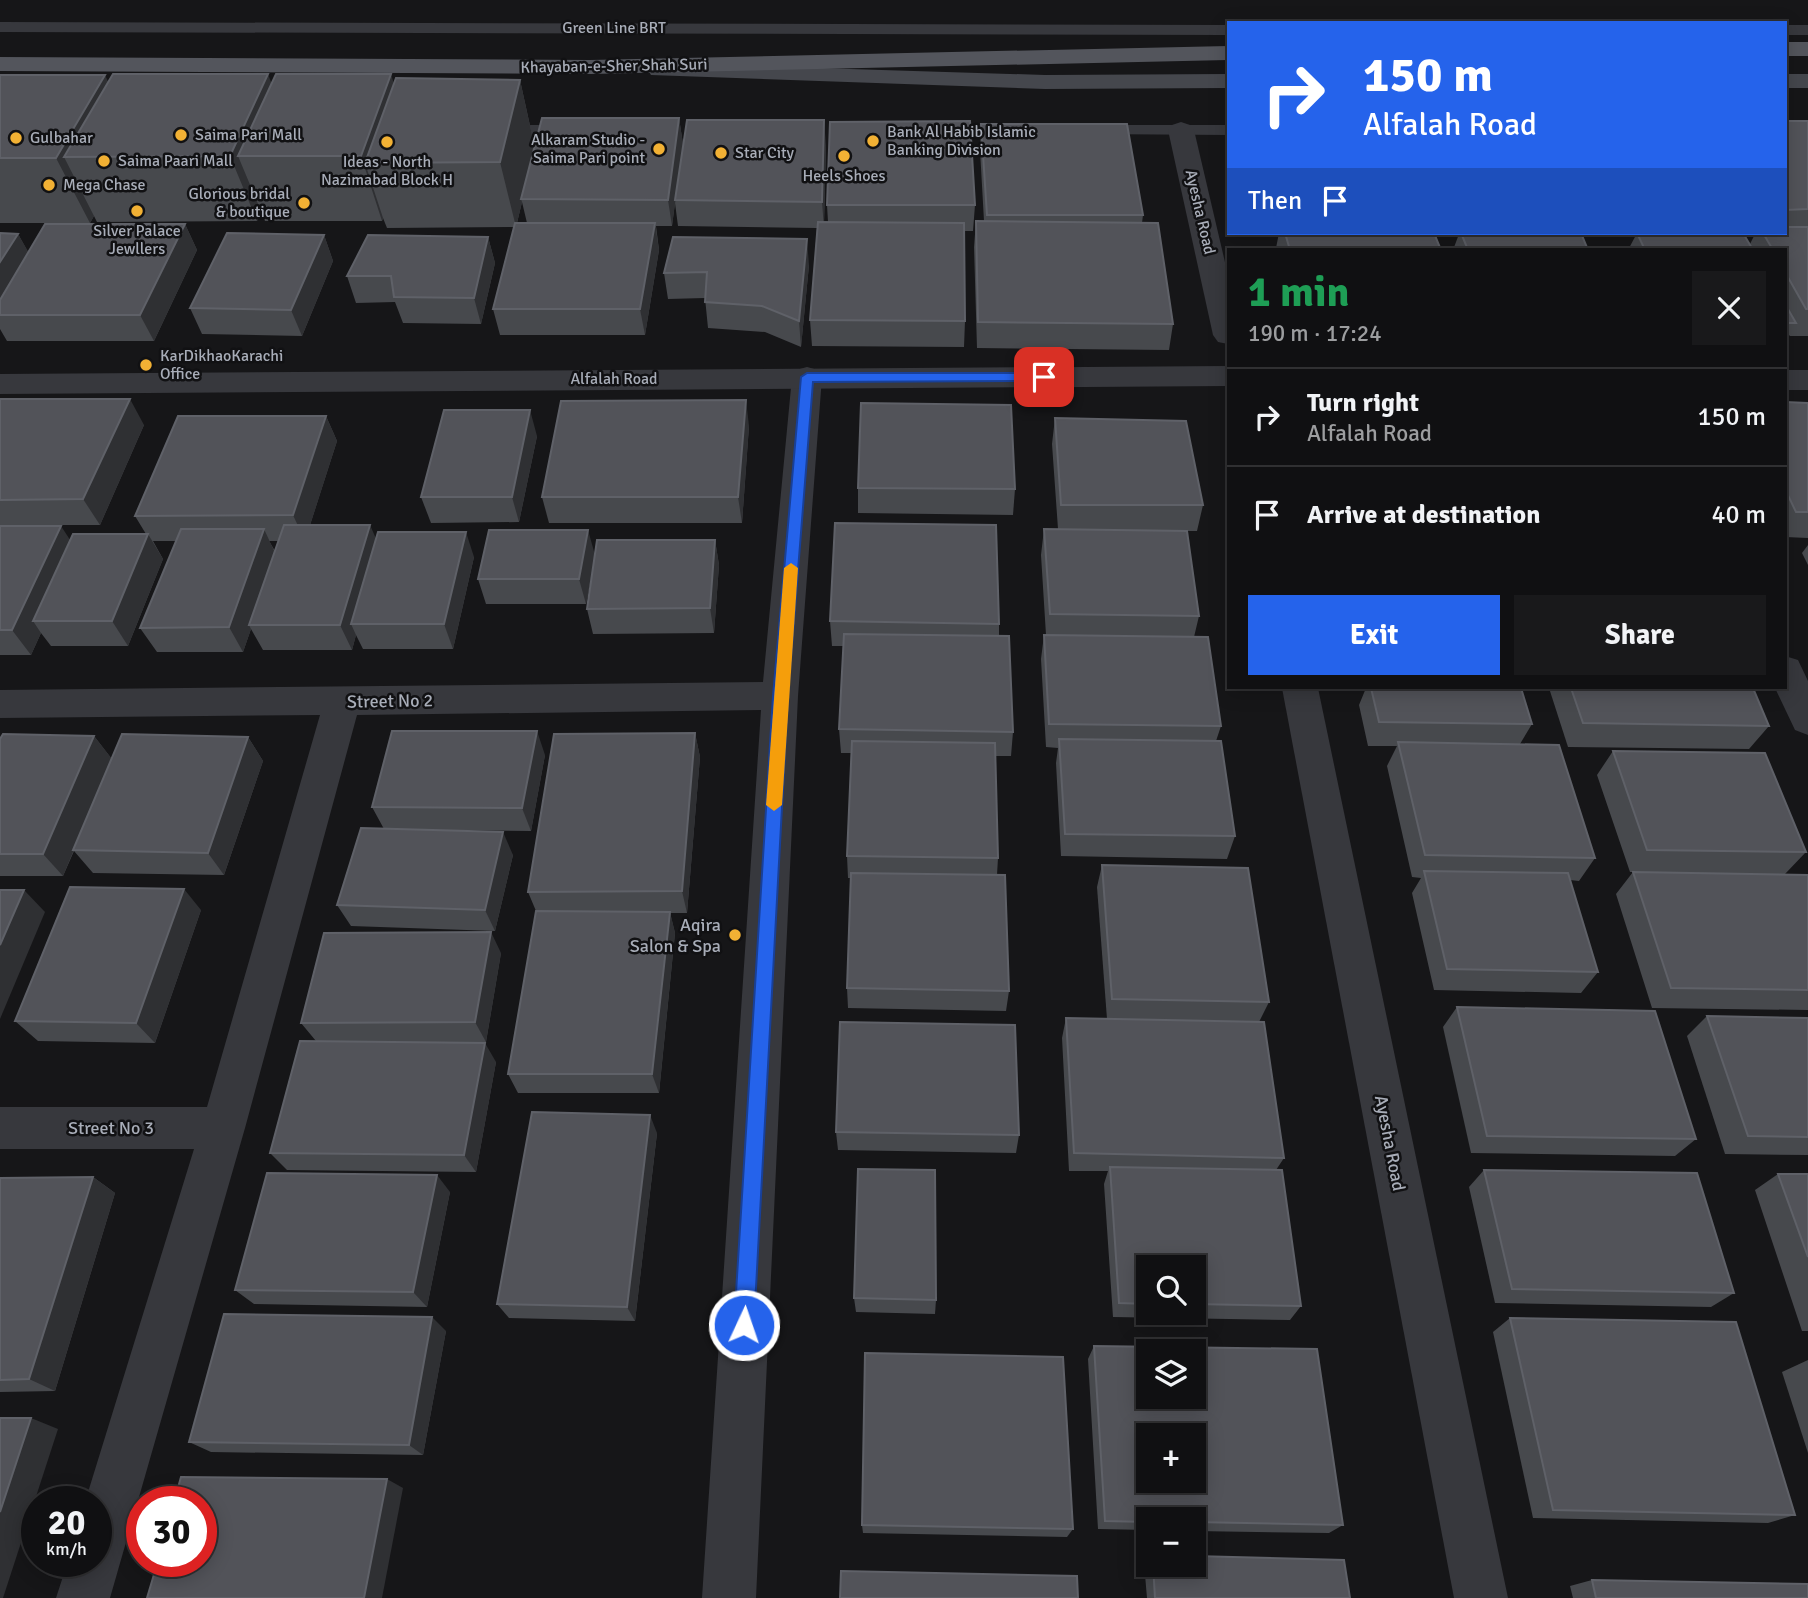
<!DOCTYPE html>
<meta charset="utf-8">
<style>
:root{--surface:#101012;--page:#19191b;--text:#f1f3f6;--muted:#9c9d9f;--line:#303032;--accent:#2563eb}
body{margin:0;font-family:Signika,sans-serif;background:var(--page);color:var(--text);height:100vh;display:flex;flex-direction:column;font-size:26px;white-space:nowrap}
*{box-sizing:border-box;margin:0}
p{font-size:23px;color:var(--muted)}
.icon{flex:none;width:38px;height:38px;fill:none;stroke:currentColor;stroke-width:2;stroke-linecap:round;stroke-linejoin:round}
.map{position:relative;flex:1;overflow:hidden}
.sheet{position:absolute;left:1227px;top:248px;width:560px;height:441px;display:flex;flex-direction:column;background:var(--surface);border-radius:0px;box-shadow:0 4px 18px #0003,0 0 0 2px var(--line)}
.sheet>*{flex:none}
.guide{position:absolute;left:1227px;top:21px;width:560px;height:214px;border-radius:0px;box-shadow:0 4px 18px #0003,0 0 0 2px var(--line);background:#2563eb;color:#fff;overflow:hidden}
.tools{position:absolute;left:1136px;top:1255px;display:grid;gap:14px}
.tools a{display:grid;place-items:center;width:70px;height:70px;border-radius:0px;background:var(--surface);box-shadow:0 4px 18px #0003,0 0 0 2px var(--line);font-size:35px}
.speed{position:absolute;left:21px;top:1486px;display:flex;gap:14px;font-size:35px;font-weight:700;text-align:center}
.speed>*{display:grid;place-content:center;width:91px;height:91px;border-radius:50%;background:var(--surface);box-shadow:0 4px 18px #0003,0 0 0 2px var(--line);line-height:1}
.speed small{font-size:18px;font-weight:400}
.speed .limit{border:10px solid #d22;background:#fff;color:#111}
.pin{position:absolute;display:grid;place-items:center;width:60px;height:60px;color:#fff;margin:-30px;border-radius:14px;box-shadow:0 4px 10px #0006}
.me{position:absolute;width:77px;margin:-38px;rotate:3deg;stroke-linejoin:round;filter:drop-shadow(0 0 5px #0008)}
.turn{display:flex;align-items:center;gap:24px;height:147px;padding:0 21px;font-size:32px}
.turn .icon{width:91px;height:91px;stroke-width:2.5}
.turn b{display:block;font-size:49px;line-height:60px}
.then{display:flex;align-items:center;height:66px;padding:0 21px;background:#0003;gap:14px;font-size:26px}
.round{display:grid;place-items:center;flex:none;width:74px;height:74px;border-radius:0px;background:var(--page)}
.summary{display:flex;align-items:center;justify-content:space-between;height:119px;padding:0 21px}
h1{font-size:42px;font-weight:800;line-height:52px;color:#1e9e55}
.primary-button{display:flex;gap:14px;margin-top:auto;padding:14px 21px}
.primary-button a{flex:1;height:80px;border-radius:0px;background:var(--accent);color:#fff;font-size:28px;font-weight:800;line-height:80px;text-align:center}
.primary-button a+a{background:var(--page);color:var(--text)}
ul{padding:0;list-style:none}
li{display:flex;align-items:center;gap:21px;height:98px;padding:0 21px;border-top:2px solid var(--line)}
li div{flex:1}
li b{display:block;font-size:26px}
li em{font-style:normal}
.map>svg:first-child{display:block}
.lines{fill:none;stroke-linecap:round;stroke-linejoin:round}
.service{fill:#37383d;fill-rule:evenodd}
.minor{fill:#37383d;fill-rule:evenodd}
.tertiary{fill:#37383d;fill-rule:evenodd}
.secondary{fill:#45474d;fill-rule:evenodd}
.primary{fill:#53555c;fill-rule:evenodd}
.wall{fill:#47494d;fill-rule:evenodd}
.shaded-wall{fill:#2f3033}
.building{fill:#525359;stroke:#5f6168;stroke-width:2;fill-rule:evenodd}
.route{fill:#2563eb;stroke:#184099;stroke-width:2}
.slow{fill:#f59e0b}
.poi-dot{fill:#f2b134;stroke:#111113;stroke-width:2.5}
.labels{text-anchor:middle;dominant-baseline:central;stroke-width:5;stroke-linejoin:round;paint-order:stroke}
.far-street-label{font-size:16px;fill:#a8adb8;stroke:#111113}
.far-poi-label{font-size:16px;fill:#a8adb8;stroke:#111113;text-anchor:start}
.street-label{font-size:18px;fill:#a8adb8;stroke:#111113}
.poi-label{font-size:18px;fill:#a8adb8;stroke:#111113;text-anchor:end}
</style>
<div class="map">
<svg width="1808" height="1598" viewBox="0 0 1808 1598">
<rect width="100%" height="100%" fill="#161618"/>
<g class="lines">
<!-- service -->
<g class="service">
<polygon points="0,22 1228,25 1228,35 0,32"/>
<rect x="1785" y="25" width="23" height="10"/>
<polygon points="495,125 576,125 585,130 576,135 489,134 486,130 489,126"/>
<polygon points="936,125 1017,125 1026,130 1017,135 930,134 927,130"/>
<polygon points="1094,125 1228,125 1228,135 1088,134 1085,130"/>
</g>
<!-- minor -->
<g class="minor">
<polygon points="1181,122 1190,125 1194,130 1228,275 1228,344 1218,342 1213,335 1168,130 1172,125"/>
<polygon points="807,367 818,370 822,377 798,696 756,1598 702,1598 761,710 357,715 245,1128 110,1598 56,1598 68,1561 96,1561 96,1502 85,1502 194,1149 0,1149 0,1107 207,1107 320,715 0,718 0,690 763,682 792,377 796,370"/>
<polygon points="1785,656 1798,660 1808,681 1808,735 1795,730 1775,688 1785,688"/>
<polygon points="1282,688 1318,688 1508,1598 1454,1598"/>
</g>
<!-- tertiary -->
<g class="tertiary">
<polygon points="1228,366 1228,386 0,394 0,374"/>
<rect x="1785" y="370" width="23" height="20"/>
</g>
<!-- secondary -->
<g class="secondary">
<polygon points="660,63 1045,75 1228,74 1228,88 1045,89 651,75 648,70 651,65"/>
<rect x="1785" y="74" width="23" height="14"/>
</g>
<!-- primary -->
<g class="primary">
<rect x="1785" y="42" width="23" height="14"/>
<polygon points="1228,46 1228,60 590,74 0,71 0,57 590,60"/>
</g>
</g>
<!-- wall -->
<g class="wall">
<path d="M0,75L108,81L272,84H394L520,80L534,144L529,167L679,118L683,144L679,174L826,145L824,222H828L827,205H975L973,231H964L965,321L964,347L812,346L810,320L817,228L678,226L675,203L672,226H656L659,250L645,335H500L493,309L514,227L387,228L383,218L382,221H265L261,211L257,221L97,222L94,216L90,223H0ZM522,202L527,223H517Z"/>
<path d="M1785,121H1808V336H1790L1789,335L1785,342V250H1628L1636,235H1589L1587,233H1785ZM1745,236H1754L1750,244Z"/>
<polygon points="981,124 1143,215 1142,223 1173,324 1169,350 977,348 974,247 976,221 984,221 980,150"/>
<polygon points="185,224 197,250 154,341 7,341 0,329 0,233 18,234 28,252"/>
<polygon points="1279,233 1581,233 1588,250 1453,250 1459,234 1434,234 1441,250 1276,250 1276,248"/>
<polygon points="324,235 333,261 302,336 202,334 190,308"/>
<polygon points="488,237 495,263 481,324 403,323 395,302 356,303 347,276"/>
<polygon points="809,265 801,347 765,332 708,328 705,298 668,299 664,273"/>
<polygon points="0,399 144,425 100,525 0,525"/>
<polygon points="1785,402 1808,403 1808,538 1785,537"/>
<path d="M326,416L337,441L310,525L376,540L474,557L453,649H363L356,635L352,650H263L251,629L243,652H157L140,628L176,541H153L163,559L128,646H51L41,633L31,655H0V526L70,540L146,534L135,516ZM269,541H278L275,551Z"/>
<polygon points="1055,418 1203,505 1197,531 1153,531 1199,616 1194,637 1221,726 1216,741 1235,836 1227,859 1061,856 1056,763 1058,748 1046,747 1041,659 1044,635 1046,635 1041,555 1044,529 1058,529 1052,444"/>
<polygon points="749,426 742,523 549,523 542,497"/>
<polygon points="537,436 519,522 431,523 421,497"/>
<polygon points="858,488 1015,489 1013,515 858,513"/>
<polygon points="715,540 719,565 714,633 593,634 587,609 594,561 586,604 486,604 478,579 594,555"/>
<polygon points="1808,545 1808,565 1802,553"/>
<polygon points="830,621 999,624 999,636 1013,732 1011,756 995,756 998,858 997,875 1009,991 1006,1011 848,1008 847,988 851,878 848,878 847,856 851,753 841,753 839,729 843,646 832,646"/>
<polygon points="1366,688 1521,688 1532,724 1520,744 1595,858 1579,881 1570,880 1598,972 1581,993 1434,990 1412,893 1421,878 1412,877 1387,766 1397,746 1368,746 1359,705"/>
<polygon points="1549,688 1753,688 1769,726 1749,749 1568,747"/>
<polygon points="695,733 700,757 687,913 670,913 675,933 659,1093 518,1093 508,1074 536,911 528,892"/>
<polygon points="94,736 111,758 248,737 263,761 224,875 93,873 74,851 63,876 0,876 0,739"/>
<polygon points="1613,751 1806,852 1785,874 1808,875 1808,1010 1652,1008 1616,894 1633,872 1630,872 1597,775"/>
<polygon points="545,755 531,831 437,830 513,855 495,931 351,926 337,905 384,829 372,807"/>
<polygon points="1102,865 1269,1002 1259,1022 1107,1019 1097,887"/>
<polygon points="201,910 155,1043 38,1041 15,1021"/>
<polygon points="501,953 486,1042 397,1042 496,1062 476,1172 287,1170 270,1153 316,1041 301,1023"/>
<polygon points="1457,1007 1696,1139 1675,1156 1471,1153 1443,1027"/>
<polygon points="1707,1016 1808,1018 1808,1155 1725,1154 1687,1036"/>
<path d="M1066,1018L1284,1158L1276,1170L1301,1306L1290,1320L1113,1317L1104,1184L1108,1171H1069L1062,1038ZM1148,1267H1194V1312H1148Z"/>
<polygon points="836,1132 1019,1135 1016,1153 838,1150"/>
<polygon points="657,1133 635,1321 509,1318 497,1304"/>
<polygon points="1484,1170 1734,1293 1711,1307 1495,1303 1469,1187"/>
<polygon points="1778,1174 1808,1174 1808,1331 1802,1331 1755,1190"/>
<polygon points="93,1177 115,1193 55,1391 0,1392 0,1178"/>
<polygon points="450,1192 427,1307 254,1304 235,1290"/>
<polygon points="854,1298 936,1300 935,1314 856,1312"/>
<polygon points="1510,1318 1795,1515 1768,1523 1533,1518 1493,1332"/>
<polygon points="446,1331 423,1455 211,1452 189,1442"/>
<polygon points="1094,1346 1343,1525 1329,1533 1194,1531 1194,1519 1148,1519 1148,1530 1098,1529 1088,1359"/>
<polygon points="1808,1360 1808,1453 1782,1372"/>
<polygon points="862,1525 1073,1529 1067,1537 863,1533"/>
<polygon points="1148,1559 1148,1564 1194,1564 1350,1598 1147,1598 1144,1563"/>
<polygon points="1592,1580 1808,1598 1573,1598 1570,1586"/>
</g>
<!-- shaded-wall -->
<g class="shaded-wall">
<polygon points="268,74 292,138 238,156 261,211 257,221 230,156"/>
<polygon points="391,74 410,139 365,163 383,218 382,221 361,156"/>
<polygon points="105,75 135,140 64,157 94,216 90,223 56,158"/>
<polygon points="520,80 534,144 523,199 521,199 522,202 516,227 500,162"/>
<polygon points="679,118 683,144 672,226 668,200"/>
<polygon points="824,120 826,145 824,228 822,202"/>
<polygon points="655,223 659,250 645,335 640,309"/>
<polygon points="185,224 197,250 154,341 140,315"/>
<polygon points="18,234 33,260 0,312 0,262"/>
<polygon points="324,235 333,261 302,336 291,310"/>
<polygon points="488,237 495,263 481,324 474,298"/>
<polygon points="807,239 809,265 801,347 799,321"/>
<polygon points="130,399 144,425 100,525 83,499"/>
<polygon points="746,400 749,426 742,523 738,497"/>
<polygon points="530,410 537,436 519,522 512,497"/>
<polygon points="326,416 337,441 305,541 293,515"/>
<polygon points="370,525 381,550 351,624 356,635 352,650 340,625"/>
<polygon points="61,526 78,552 33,621 41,633 31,655 12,630"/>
<polygon points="264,529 276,555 249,625 251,629 243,652 229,627"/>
<polygon points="588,530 595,555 586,604 579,579"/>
<polygon points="466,532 474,557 453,649 444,624"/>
<polygon points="148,534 163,559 128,646 112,621"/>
<polygon points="715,540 719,565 714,633 710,608"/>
<polygon points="537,731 545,755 531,831 522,808"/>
<polygon points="695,733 700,757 687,913 682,891"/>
<polygon points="94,736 112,759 63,876 43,854"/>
<polygon points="248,737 263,761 224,875 208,853"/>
<polygon points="503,832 513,855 495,931 485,910"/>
<polygon points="184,889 201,910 155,1043 136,1023"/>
<polygon points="24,890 45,912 0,1019 0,945"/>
<polygon points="670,912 675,933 659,1093 652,1074"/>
<polygon points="491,932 501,953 486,1042 475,1022"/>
<polygon points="485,1043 496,1062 476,1172 464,1155"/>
<polygon points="650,1115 657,1133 635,1321 627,1307"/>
<polygon points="437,1175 450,1192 427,1307 413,1292"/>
<polygon points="93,1177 115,1193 55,1391 29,1379"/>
<polygon points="432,1317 446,1331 423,1455 409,1445"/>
<polygon points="31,1418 58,1429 3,1598 0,1598 0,1512"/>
<polygon points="387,1479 403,1488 382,1598 364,1598"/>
</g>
<!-- building -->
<g class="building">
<polygon points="113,74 268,74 230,156 64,157"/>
<polygon points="276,74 391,74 361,156 238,156"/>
<polygon points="0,75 105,75 56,158 0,158"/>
<polygon points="396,78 520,80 500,162 365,163"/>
<polygon points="542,118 679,118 668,200 521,199"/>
<polygon points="687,120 824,120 822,202 675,200"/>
<polygon points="970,121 975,205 827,205 830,122"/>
<polygon points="1785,121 1808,121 1808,209 1785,210"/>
<polygon points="981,124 1127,124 1143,215 987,215"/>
<polygon points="976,221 1158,223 1173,324 978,322"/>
<polygon points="818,222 964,223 965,321 810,320"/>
<polygon points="515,223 655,223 640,309 493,309"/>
<polygon points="45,224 185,224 140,315 0,315 0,300"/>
<polygon points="1785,227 1808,227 1808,309 1806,309 1785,272 1785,250 1773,250 1763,233 1785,233"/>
<polygon points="0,233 18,234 0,262"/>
<polygon points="227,233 324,235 291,310 190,308"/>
<polygon points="1285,233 1434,233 1441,250 1290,250"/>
<polygon points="1461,233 1581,233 1588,250 1468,250"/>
<polygon points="1637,233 1743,233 1753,250 1645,250"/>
<polygon points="368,235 488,237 474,298 394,297 391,276 347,276"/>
<polygon points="673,237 807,239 799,321 762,306 705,302 707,272 664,273"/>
<polygon points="1785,304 1796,323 1785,323"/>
<polygon points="0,399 130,399 83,499 0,500"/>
<polygon points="746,400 738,497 542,497 561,401"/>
<polygon points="1785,402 1808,403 1808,512 1796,512 1785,489"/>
<polygon points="861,403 1011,405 1015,489 858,488"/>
<polygon points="444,410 530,410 512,497 421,497"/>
<polygon points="178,416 326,416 293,515 135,516"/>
<polygon points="1055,418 1186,421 1203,505 1061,505"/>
<polygon points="835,523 996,525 999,624 830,621"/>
<polygon points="284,525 370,525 340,625 249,625"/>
<polygon points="0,526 61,526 12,630 0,630"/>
<polygon points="181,529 264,529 229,627 140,628"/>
<polygon points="1044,529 1187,531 1199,616 1050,614"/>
<polygon points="489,530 588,530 579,579 478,579"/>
<polygon points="378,532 466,532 444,624 351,624"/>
<polygon points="73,534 148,534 112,621 33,621"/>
<polygon points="597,540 715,540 710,608 587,609"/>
<polygon points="844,634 1009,636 1013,732 839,729"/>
<polygon points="1044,635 1208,637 1221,726 1049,724"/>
<polygon points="1371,688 1521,688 1532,724 1379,722"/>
<polygon points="1571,688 1753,688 1769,726 1583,723"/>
<polygon points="392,731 537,731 522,808 372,807"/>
<polygon points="695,733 682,891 528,892 554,734"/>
<polygon points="3,734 94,736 43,854 0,854 0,739"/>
<polygon points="122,734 248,737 208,853 73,850"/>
<polygon points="1059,739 1221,741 1235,836 1065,834"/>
<polygon points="852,741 995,743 998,858 847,856"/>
<polygon points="1398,742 1559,745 1595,858 1425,855"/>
<polygon points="1613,751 1765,753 1806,852 1647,850"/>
<polygon points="361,828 503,832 485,910 337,905"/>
<polygon points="1102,865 1248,868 1269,1002 1112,999"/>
<polygon points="1424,871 1568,873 1598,972 1447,969"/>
<polygon points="1633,872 1808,875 1808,990 1671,988"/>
<polygon points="851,873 1005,875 1009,991 847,988"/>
<polygon points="70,887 184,889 136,1023 15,1021"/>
<polygon points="0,890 24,890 0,945"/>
<polygon points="536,911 670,912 652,1074 508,1074"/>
<polygon points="491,932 475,1022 301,1023 324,933"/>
<polygon points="1457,1007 1655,1011 1696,1139 1487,1136"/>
<polygon points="1707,1016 1808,1018 1808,1137 1748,1136"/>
<polygon points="1066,1018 1264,1022 1284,1158 1074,1153"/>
<polygon points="840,1022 1015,1025 1019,1135 836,1132"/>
<polygon points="300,1041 485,1043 464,1155 270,1153"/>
<polygon points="532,1112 650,1115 627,1307 497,1304"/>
<polygon points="1110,1167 1282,1170 1301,1306 1194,1304 1194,1267 1148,1267 1148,1304 1119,1303"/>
<polygon points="858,1169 935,1170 936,1300 854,1298"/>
<polygon points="1484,1170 1697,1173 1734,1293 1512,1289"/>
<polygon points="267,1173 437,1175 413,1292 235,1290"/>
<polygon points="1778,1174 1808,1174 1808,1257"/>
<polygon points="93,1177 29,1379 0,1380 0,1178"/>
<polygon points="224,1314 432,1317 409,1445 189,1442"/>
<polygon points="1510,1318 1736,1322 1795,1515 1553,1510"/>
<path d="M1094,1346L1317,1349L1343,1525L1194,1522V1519H1148V1522L1105,1521ZM1148,1351H1194V1396H1148ZM1148,1435H1194V1480H1148Z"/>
<polygon points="865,1353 1063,1357 1073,1529 862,1525"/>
<polygon points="0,1418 31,1418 0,1512"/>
<polygon points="181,1477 387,1479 364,1598 147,1598 158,1561 201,1561 201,1502 174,1502"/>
<polygon points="1194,1556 1344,1560 1350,1598 1155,1598 1153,1564 1194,1564"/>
<polygon points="841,1571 1077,1576 1078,1598 840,1598"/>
<polygon points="1592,1580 1808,1584 1808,1598 1596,1598"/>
</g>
<!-- route -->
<polygon class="route" points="807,373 1044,373 1051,377 1044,381 813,382 788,696 754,1325 752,1332 744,1335 737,1332 734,1325 773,696 801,377"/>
<!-- slow -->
<polygon class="slow" points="791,563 798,568 782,805 774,811 766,805 784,568"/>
<!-- markers -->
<g class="poi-dot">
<circle cx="181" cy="135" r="7"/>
<circle cx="16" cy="138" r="7"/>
<circle cx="873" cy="141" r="7"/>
<circle cx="387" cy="142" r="7"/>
<circle cx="659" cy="149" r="7"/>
<circle cx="721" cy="153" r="7"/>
<circle cx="844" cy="156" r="7"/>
<circle cx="104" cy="161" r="7"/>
<circle cx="49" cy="185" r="7"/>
<circle cx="304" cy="203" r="7"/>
<circle cx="137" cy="211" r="7"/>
<circle cx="146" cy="365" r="7"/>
<circle cx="735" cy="935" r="7"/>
</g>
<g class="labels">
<!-- far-street labels -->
<g class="far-street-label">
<text x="614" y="28">Green Line BRT</text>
<text transform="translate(614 66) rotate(-1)">Khayaban-e-Sher Shah Suri</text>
<text transform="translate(1200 212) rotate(77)">Ayesha Road</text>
<text x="614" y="379">Alfalah Road</text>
</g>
<!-- far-poi labels -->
<g class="far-poi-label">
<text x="887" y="132">Bank Al Habib Islamic<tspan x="887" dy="18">Banking Division</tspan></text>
<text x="195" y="135">Saima Pari Mall</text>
<text x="30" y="138">Gulbahar</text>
<text x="645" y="140" text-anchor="end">Alkaram Studio -<tspan x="645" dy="18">Saima Pari point</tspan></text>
<text x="735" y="153">Star City</text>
<text x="118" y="161">Saima Paari Mall</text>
<text x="387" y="162" text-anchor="middle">Ideas - North<tspan x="387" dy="18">Nazimabad Block H</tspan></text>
<text x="844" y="176" text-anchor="middle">Heels Shoes</text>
<text x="63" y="185">Mega Chase</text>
<text x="290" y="194" text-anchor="end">Glorious bridal<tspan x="290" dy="18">&amp; boutique</tspan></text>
<text x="137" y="231" text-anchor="middle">Silver Palace<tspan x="137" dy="18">Jewllers</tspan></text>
<text x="160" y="356">KarDikhaoKarachi<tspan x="160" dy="18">Office</tspan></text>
</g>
<!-- street labels -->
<g class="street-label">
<text transform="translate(390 701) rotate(-1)">Street No 2</text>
<text x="111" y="1128">Street No 3</text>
<text transform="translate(1390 1143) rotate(79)">Ayesha Road</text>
</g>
<!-- poi labels -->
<g class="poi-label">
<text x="721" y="925">Aqira<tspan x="721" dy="21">Salon &amp; Spa</tspan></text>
</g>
</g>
</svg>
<div class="tools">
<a><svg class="icon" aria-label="search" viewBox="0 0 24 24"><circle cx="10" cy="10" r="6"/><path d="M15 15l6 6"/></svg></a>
<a><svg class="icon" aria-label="layers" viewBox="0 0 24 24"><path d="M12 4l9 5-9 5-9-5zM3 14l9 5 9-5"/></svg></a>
<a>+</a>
<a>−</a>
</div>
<div class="speed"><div>20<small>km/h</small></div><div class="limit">30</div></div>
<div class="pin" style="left:1044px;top:377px;background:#d93025"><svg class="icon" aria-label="arrive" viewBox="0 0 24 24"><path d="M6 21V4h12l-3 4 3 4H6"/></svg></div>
<svg class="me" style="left:744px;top:1325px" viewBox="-20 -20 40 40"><circle r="17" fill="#2563eb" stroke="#fff" stroke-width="3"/><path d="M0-11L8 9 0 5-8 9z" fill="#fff"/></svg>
<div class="guide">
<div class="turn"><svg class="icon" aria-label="right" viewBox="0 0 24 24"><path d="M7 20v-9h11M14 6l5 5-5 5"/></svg><div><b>150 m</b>Alfalah Road</div></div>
<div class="then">Then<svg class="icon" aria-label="arrive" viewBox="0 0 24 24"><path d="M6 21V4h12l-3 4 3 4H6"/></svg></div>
</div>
<section class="sheet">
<div class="summary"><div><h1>1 min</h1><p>190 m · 17:24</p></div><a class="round"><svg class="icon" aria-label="close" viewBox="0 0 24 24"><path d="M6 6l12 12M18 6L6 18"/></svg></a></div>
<ul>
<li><svg class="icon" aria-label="right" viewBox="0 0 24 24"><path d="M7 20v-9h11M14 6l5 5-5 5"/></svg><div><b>Turn right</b><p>Alfalah Road</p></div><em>150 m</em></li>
<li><svg class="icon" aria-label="arrive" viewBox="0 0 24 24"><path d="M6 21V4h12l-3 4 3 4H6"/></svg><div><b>Arrive at destination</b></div><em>40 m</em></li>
</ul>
<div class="primary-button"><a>Exit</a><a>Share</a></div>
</section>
</div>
